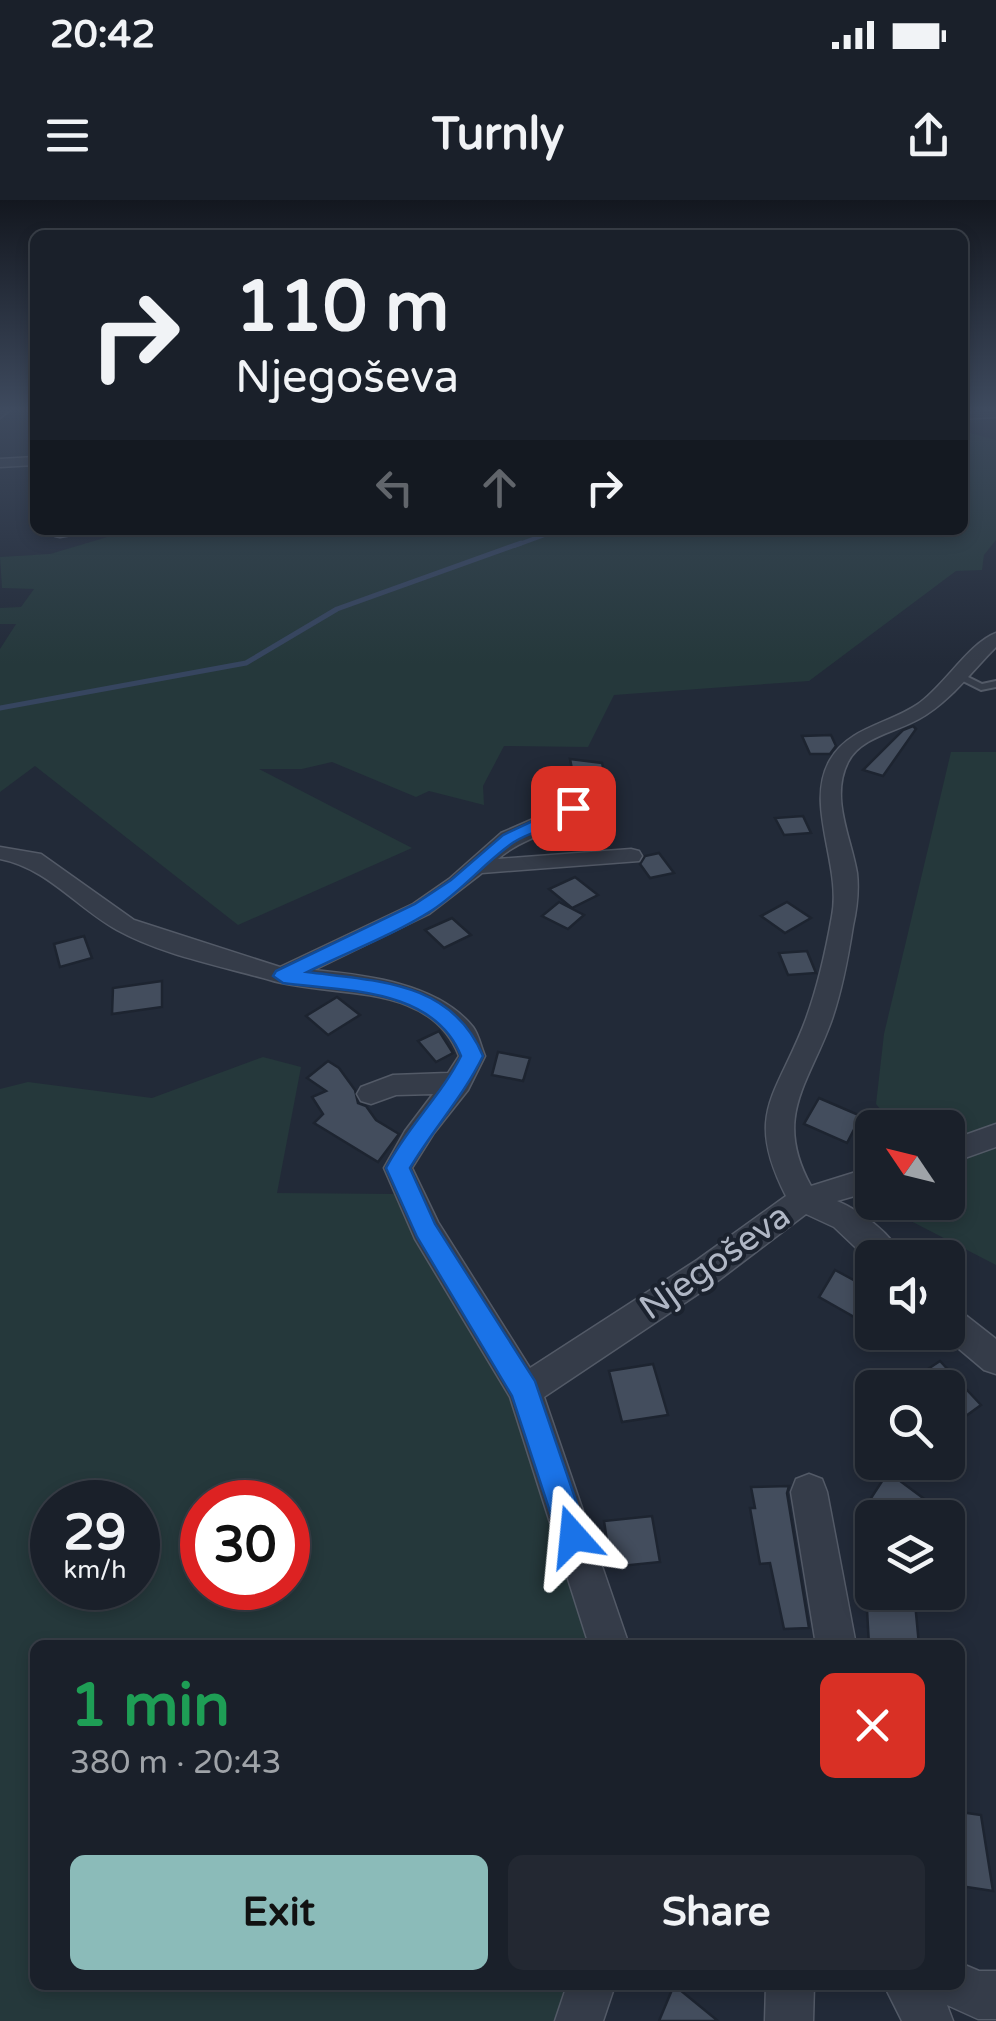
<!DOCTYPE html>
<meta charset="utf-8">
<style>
:root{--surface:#1a202a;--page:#232832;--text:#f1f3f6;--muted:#9fa3a8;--line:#383e47;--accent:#8bbbb9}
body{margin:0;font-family:"Varela Round",sans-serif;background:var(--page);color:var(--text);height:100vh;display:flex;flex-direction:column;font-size:38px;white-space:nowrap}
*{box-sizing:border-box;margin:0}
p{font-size:32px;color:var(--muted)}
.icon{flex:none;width:55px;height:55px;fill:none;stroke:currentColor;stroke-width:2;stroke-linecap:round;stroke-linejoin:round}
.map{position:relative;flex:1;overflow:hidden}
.drawer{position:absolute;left:30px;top:1440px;width:935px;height:350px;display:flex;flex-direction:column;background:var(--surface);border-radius:15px;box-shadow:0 5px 15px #0003,0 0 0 2px var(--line)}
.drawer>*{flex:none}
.top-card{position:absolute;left:30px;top:30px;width:938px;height:305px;border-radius:15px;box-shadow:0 5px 15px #0003,0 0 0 2px var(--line);background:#1a202a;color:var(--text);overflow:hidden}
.needle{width:65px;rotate:305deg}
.controls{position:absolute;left:855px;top:910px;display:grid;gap:20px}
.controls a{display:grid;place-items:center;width:110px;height:110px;border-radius:15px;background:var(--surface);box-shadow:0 5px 15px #0003,0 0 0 2px var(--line);font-size:50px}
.speed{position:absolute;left:30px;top:1280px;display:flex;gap:20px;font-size:50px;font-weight:700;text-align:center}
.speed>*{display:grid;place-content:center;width:130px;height:130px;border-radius:50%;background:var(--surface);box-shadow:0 5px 15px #0003,0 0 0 2px var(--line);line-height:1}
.speed small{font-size:25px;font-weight:400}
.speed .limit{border:15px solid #d22;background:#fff;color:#111}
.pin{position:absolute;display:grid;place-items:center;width:85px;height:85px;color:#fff;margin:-42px;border-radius:20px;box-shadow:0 5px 15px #0006}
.me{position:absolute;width:110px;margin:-55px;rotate:342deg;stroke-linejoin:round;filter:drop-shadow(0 0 8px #0008)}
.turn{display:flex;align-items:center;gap:35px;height:210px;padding:0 40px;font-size:45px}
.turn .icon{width:130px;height:130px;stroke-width:2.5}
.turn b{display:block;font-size:70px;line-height:85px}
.lanes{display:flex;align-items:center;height:95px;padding:0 40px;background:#0003;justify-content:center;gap:50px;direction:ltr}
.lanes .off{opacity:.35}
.round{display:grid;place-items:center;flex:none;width:105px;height:105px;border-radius:15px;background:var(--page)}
.overview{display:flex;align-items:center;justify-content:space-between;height:170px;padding:0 40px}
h1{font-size:60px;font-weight:700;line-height:75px;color:#1e9e55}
.cta{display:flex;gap:20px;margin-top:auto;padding:20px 40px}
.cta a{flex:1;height:115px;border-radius:15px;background:var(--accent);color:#111;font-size:40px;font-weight:700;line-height:115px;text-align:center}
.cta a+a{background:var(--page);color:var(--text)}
.status{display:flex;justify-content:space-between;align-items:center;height:70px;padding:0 50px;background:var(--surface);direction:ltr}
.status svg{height:28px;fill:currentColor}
header{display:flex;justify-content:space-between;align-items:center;height:130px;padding:0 40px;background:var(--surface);font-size:45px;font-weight:700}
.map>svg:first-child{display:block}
.green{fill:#25383b;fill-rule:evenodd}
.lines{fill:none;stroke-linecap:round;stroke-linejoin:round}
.stream-far1{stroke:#36455f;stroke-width:4}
.stream{stroke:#36455f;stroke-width:5}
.building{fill:#434d5d;stroke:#1d2430;stroke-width:2.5}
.lane-casing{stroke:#535a67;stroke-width:4}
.street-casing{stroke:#535a67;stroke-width:3}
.lane{fill:#353c49;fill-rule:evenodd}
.street{fill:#353c49;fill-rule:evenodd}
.route{fill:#1a73e8;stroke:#114b97;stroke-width:2.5}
.labels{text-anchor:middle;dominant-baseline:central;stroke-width:8;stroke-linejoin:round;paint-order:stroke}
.street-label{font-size:35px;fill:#b0b7c5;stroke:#1b222e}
</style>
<div class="status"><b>20:42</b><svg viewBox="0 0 49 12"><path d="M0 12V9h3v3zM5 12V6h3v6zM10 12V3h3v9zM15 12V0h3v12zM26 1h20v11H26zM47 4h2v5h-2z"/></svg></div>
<header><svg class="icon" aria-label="menu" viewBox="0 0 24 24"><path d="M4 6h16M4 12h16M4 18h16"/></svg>Turnly<svg class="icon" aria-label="share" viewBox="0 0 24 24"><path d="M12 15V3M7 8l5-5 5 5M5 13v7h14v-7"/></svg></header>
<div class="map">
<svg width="996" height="1821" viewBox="0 0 996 1821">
<rect width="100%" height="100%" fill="#222a38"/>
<!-- green -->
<g class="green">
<polygon points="963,231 996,240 996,340 984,355 982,370 956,371 809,481 614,495 588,547 504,546 483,586 484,605 429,591 416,597 332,562 302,569 259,569 412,648 238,725 35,566 0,592 0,449 16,424 0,424 0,408 21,407 34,389 2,388 0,357 50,354 131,330 962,330"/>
<polygon points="951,552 996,552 996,1065 876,1003 948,1002 948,928 896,927 876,904 884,834"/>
<path d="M263,857L301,867L277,993L395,994L512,1192L594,1445H35V1785H581L579,1821H0V889L28,882L152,898ZM52,1302H138V1388H52ZM202,1302H288V1388H202Z"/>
</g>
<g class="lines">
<!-- stream-far1 -->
<polyline class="stream-far1" points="514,346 558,330"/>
<!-- stream -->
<polyline class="stream" points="0,508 246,463 337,409 521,343"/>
</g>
<!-- building -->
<g class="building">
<polygon points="913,526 916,529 883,576 863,570 903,530"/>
<polygon points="831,535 836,546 830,554 810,554 802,536"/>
<polygon points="570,559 602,563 610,595 585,596 581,572 572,569"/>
<polygon points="803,616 811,633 784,635 775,618"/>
<polygon points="592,629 598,648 571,650 565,631"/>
<polygon points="659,653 674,673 650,678 640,664 645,656"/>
<polygon points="575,677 598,695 572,708 549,689"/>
<polygon points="559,702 584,715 568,729 542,716"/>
<polygon points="787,702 811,718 785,733 761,716"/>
<polygon points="452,718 471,735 444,748 425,730"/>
<polygon points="84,736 92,758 60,767 54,744"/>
<polygon points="807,751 816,773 788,775 779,753"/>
<polygon points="162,781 162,807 112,814 113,788"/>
<polygon points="337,797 360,815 328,835 306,816"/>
<polygon points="439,831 453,853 436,862 418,841"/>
<polygon points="498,852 530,858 523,881 492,875"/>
<polygon points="328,861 339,868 355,890 358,903 366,906 376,920 399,934 378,962 314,923 323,914 312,897 326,891 307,878"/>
<polygon points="819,898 861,916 847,943 804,924"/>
<polygon points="835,1070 872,1090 872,1105 863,1122 819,1097"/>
<polygon points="940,1161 981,1205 948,1229 948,1188 899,1188"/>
<polygon points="653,1164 668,1215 622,1222 609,1171"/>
<polygon points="888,1272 950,1318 858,1318"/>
<polygon points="789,1286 787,1293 809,1428 784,1429 770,1363 760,1364 750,1308 755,1308 751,1287"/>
<polygon points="652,1316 660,1362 611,1367 604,1321"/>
<polygon points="866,1392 914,1392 919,1445 869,1445"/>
<polygon points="960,1612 981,1615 993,1691 960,1686"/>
<polygon points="674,1785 718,1821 659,1821"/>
</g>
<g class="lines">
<!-- lane casing -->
<g class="lane-casing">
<polygon id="lane" points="962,474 982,484 996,481 996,487 981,490 959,479 958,477"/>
</g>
<!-- street casing -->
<g class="street-casing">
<g id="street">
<polygon points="0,209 11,209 0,218"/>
<polygon points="996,211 996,217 962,219 962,213"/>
<polygon points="35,257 35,265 0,267 0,259"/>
<polygon points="55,330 99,330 60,337 55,336"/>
<path d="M996,433V447C971,472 950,502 919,519C896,532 861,537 848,562C830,598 851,637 857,673C859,691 857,708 853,726C848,758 842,791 831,822C808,885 773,917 811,986L872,967V991L837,1001C861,1011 892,1034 903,1058H872V1063L834,1027L806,1014L719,1080L544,1197L629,1445H589L510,1197L415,1039L384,968L405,931L433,894L396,895L371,904L361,901L357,894L361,887L393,875L448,873L459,856C430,780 332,799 270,780C221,766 162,755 117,730C76,707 47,668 0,659V647L41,654L134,720L280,767L413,704L449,679L501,633L563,606V573H577L583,608C562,632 525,635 498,659L631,649L639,651L642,656L639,661L482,673L429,714L314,770C365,775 438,783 473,827C479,835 481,847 485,856L468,890L434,933L412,968L438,1022L530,1168L697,1060L786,996C743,912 778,895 806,819C818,786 826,750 832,716C842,665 804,605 830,560C849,527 889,524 918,504C944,486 969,443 996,433Z"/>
<polygon points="996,924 996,947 948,964 948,941"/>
<polygon points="948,1105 959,1110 996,1139 996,1174 984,1170 939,1132 948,1132"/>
<polygon points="809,1274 822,1279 827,1292 856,1445 816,1445 791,1292 796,1279"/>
<polygon points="960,1763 979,1771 996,1771 996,1819 978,1819 947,1805 953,1821 902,1821 884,1785 960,1785"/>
<polygon points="567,1785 615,1785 603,1821 555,1821"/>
<polygon points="766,1785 814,1785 813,1821 765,1821"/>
</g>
</g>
<!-- lane -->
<use href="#lane" class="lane"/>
<!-- street -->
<use href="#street" class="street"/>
</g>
<!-- sky -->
<linearGradient id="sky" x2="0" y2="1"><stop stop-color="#13171f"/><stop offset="0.45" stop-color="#3e4a5e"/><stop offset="1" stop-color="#3e4a5e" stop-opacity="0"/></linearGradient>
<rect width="996" height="464" fill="url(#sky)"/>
<!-- route -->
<path class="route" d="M573,602L582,608C563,627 536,628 514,642C485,662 462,691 431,711C393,735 348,752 307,772C377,781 452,781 483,856C463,897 433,929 410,968L435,1024L535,1181L588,1336L584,1347L573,1351L562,1347L558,1336L512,1196L417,1037L386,968C407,927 441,896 461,856C434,788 345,791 283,783L273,776L276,771L415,704L451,680L503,635Z"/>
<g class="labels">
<!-- street labels -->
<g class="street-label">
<text transform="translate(715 1062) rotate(-35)">Njegoševa</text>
</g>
</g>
</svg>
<div class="controls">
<a><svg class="needle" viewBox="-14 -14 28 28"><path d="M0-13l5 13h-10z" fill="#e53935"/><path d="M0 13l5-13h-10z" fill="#9fa3a8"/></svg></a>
<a><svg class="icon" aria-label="sound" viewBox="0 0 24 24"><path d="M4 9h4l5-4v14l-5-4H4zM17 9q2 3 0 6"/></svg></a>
<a><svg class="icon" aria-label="search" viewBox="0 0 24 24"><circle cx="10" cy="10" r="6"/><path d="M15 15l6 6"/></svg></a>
<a><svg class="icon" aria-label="layers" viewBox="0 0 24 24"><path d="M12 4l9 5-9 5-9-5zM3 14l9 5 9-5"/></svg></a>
</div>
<div class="speed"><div>29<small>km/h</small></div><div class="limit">30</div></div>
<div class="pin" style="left:573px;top:608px;background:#d93025"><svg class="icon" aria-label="arrive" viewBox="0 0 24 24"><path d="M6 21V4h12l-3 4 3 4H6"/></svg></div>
<svg class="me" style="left:573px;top:1336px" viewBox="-20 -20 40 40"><path d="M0-17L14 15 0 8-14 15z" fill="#1a73e8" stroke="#fff" stroke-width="4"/></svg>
<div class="top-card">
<div class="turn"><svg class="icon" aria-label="right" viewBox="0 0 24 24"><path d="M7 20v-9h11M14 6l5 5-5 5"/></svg><div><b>110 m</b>Njegoševa</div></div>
<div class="lanes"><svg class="icon off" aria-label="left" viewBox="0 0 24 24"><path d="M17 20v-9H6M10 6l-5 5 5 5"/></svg><svg class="icon off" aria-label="ahead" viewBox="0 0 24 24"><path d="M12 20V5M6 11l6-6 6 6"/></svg><svg class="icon" aria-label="right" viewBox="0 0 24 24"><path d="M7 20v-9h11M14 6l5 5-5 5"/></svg></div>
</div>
<section class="drawer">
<div class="overview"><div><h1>1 min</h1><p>380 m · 20:43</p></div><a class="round" style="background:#d93025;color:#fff"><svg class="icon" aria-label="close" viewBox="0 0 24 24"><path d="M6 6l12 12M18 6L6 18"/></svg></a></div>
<div class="cta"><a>Exit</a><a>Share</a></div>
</section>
</div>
